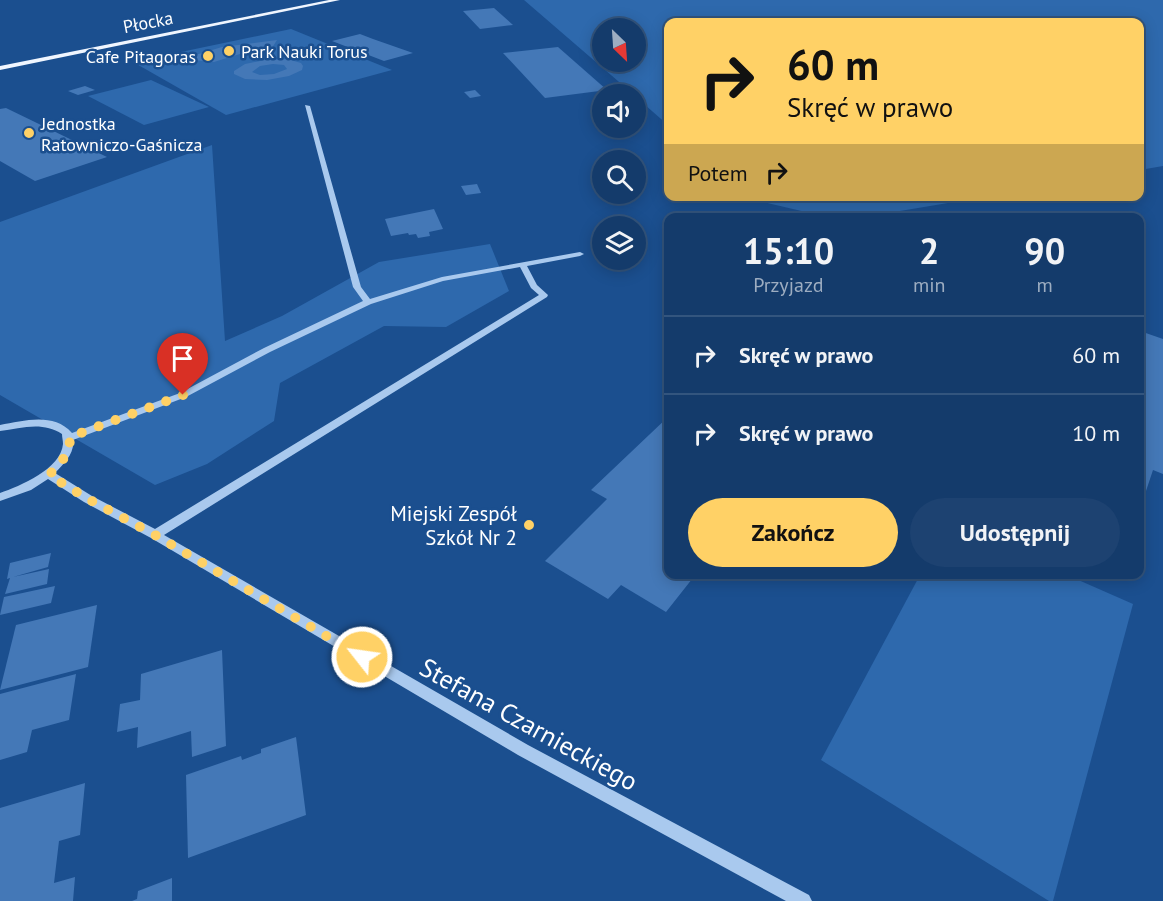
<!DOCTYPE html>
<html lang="pl">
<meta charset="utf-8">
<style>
:root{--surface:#143b6b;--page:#1d4271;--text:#f1f3f6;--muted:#9dadc1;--line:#33557e;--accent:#ffd166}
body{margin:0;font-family:"PT Sans",sans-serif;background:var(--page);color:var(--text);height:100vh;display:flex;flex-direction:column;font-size:22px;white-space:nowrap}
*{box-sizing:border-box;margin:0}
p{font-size:20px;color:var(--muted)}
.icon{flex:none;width:33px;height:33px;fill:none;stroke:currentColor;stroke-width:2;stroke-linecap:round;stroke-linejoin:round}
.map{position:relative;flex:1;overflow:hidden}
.sheet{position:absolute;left:664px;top:213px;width:480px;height:366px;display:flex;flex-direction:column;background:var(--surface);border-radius:12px;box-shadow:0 3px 15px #0003,0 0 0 2px var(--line)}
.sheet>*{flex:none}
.banner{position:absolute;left:664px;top:18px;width:480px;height:183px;border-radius:12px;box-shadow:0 3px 15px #0003,0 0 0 2px var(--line);background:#ffd166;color:#111;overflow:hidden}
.needle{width:39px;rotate:155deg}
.tools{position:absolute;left:592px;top:18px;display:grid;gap:12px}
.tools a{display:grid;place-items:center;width:54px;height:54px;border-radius:50%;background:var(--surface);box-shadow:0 3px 15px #0003,0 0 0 2px var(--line);font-size:30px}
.pin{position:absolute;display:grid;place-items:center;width:51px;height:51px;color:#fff;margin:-62px -26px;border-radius:50% 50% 50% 0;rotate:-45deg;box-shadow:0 0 6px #0007}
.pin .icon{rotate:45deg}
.me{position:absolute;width:66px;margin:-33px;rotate:300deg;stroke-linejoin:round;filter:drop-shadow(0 0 4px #0008)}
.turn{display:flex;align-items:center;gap:21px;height:126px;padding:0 24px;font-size:27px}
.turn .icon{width:78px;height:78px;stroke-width:2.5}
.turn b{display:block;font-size:42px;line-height:51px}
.then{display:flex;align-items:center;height:57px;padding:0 24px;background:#0003;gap:12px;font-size:22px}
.eta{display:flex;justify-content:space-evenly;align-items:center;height:102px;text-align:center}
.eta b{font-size:36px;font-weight:600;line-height:42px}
.button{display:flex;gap:12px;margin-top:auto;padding:12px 24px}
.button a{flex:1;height:69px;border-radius:36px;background:var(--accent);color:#111;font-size:24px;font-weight:600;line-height:69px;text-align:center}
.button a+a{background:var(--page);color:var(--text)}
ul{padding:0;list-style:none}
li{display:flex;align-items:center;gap:18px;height:78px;padding:0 24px;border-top:2px solid var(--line)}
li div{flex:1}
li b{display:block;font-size:22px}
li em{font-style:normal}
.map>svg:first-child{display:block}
.green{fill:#2e69ad;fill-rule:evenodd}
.building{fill:#4478b7;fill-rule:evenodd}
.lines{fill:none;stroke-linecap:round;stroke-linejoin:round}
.minor{fill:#a9c9ee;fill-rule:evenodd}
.major{fill:#f0f6ff;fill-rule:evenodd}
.route{stroke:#ffd166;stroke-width:10;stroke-dasharray:0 18}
.poi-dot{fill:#ffd166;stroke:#1b4f8f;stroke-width:2}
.labels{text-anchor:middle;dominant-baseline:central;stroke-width:5;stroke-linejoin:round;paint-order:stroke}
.far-street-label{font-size:18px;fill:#fff;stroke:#1b4f8f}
.far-poi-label{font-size:18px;fill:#fff;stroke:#1b4f8f;text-anchor:start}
.poi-label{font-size:21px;fill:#fff;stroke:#1b4f8f;text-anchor:end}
.near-street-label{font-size:26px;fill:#fff;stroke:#1b4f8f}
</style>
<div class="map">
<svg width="1163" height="901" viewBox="0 0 1163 901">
<rect width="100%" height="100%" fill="#1b4f8f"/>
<!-- green -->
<g class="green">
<path d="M524,0H1163V166L1140,170V22H669V126L636,97V94H633ZM603,28H636V62H603Z"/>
<polygon points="291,29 392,70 226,115 133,62"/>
<polygon points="151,80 209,107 144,125 88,96"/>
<polygon points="212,145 225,341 282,316 379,262 490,244 509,291 446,327 384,326 280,383 274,421 207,464 155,485 0,395 0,222"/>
<polygon points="751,197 984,197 858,218 827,217 755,200"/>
<polygon points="920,575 1067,575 1133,604 1053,901 1049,901 821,760"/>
</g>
<!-- building -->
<g class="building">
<polygon points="494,8 513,25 480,29 463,11"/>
<polygon points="360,34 373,39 413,53 384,61 332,41"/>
<polygon points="277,40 270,51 240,54 214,62 182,59 222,47"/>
<polygon points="558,47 607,90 545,98 503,53"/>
<path d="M287,59L301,63L303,66L302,70L289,76L267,80L245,79L234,74V71L245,64L265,60ZM273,64L284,65L287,69L274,74L260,75L252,72L260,66Z"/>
<polygon points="85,86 95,90 78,95 68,91"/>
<polygon points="475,90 481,96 470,98 464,92"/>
<polygon points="6,108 107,157 35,181 0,161 0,109"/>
<polygon points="174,143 187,148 178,152 165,146"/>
<polygon points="477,184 481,193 466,195 461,186"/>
<polygon points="434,209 443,229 429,232 430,236 418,238 416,234 409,235 408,233 391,236 385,219"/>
<polygon points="1140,331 1163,339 1163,474 1153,470 1142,503 1140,502"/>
<polygon points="669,416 669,574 696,574 666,612 621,585 608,599 545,561 607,499 591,490"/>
<polygon points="51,553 48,567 13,577 49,569 47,584 5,594 10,578 7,579 10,563"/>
<polygon points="55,586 51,603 0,615 4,597"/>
<polygon points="97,605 88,667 0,690 16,625"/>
<polygon points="222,650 226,746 192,757 191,731 137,748 138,727 117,732 120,704 140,700 141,674"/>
<polygon points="76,674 69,720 32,730 27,752 0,760 0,694"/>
<polygon points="296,737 306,815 188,858 186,775 241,756 242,760 261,753 261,749"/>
<polygon points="85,783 80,835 59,841 54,883 75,877 73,901 0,901 0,808"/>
<polygon points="172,878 172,901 132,901 137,899 138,891"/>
</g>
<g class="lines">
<!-- minor -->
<path class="minor" d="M305,105L310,106L361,287L370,299L442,277L580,252L584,254L580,256L527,266L537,285L548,295L547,297L164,535L528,745L809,895L812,901H786L518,755L151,538L84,502L48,479L31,490L0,501V493C20,486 61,469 63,444C63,441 62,437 62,434C43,421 21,428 0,431V425C24,421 53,412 72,433L180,393L264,348L363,301L353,287ZM520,267L531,288L539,295L155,529L92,496L55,473C64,464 75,453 73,440L186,397L270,352L371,304L443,281Z"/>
<!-- major -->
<polygon class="major" points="329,0 340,0 0,70 0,66"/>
</g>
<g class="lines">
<!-- route -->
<path class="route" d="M183,395L70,437C70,454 61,463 49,475L88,499L155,535L362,657"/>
</g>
<!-- markers -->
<g class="poi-dot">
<circle cx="229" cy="51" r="6"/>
<circle cx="208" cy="56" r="6"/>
<circle cx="29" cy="133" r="6"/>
<circle cx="529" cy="525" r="6"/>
</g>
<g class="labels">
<!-- far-street labels -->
<g class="far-street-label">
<text transform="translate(148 22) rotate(-11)">Płocka</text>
</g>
<!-- far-poi labels -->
<g class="far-poi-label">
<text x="241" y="51">Park Nauki Torus</text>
<text x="196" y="56" text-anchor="end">Cafe Pitagoras</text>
<text x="41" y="123">Jednostka<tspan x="41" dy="21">Ratowniczo-Gaśnicza</tspan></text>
</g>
<!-- poi labels -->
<g class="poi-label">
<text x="517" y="513">Miejski Zespół<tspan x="517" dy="24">Szkół Nr 2</tspan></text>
</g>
<!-- near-street labels -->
<g class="near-street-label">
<text transform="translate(529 724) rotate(29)">Stefana Czarnieckiego</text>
</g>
</g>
</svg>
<div class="tools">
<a><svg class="needle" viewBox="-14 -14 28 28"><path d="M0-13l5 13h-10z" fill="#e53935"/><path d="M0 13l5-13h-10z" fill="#9dadc1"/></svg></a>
<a><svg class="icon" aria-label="sound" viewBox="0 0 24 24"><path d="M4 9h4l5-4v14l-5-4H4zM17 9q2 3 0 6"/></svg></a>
<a><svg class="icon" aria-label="search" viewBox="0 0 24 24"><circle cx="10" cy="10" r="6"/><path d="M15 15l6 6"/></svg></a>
<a><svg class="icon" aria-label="layers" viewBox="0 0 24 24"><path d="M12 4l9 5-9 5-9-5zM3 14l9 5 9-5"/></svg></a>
</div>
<div class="pin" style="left:183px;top:395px;background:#d93025"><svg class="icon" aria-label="arrive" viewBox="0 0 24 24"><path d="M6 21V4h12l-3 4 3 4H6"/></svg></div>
<svg class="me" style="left:362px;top:657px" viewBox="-20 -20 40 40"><circle r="17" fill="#ffd166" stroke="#fff" stroke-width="3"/><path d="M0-11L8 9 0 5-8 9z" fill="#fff"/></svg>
<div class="banner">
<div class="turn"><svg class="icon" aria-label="right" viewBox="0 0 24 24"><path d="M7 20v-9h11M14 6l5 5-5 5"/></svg><div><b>60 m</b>Skręć w prawo</div></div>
<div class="then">Potem<svg class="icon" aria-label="right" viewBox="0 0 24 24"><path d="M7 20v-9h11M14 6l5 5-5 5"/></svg></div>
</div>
<section class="sheet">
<div class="eta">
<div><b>15:10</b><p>Przyjazd</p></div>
<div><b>2</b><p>min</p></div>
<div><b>90</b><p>m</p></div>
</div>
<ul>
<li><svg class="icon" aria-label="right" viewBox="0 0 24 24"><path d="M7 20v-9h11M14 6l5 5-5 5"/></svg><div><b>Skręć w prawo</b></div><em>60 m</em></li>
<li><svg class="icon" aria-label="right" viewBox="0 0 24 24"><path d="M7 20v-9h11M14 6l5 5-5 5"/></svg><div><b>Skręć w prawo</b></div><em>10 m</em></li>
</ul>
<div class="button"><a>Zakończ</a><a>Udostępnij</a></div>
</section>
</div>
